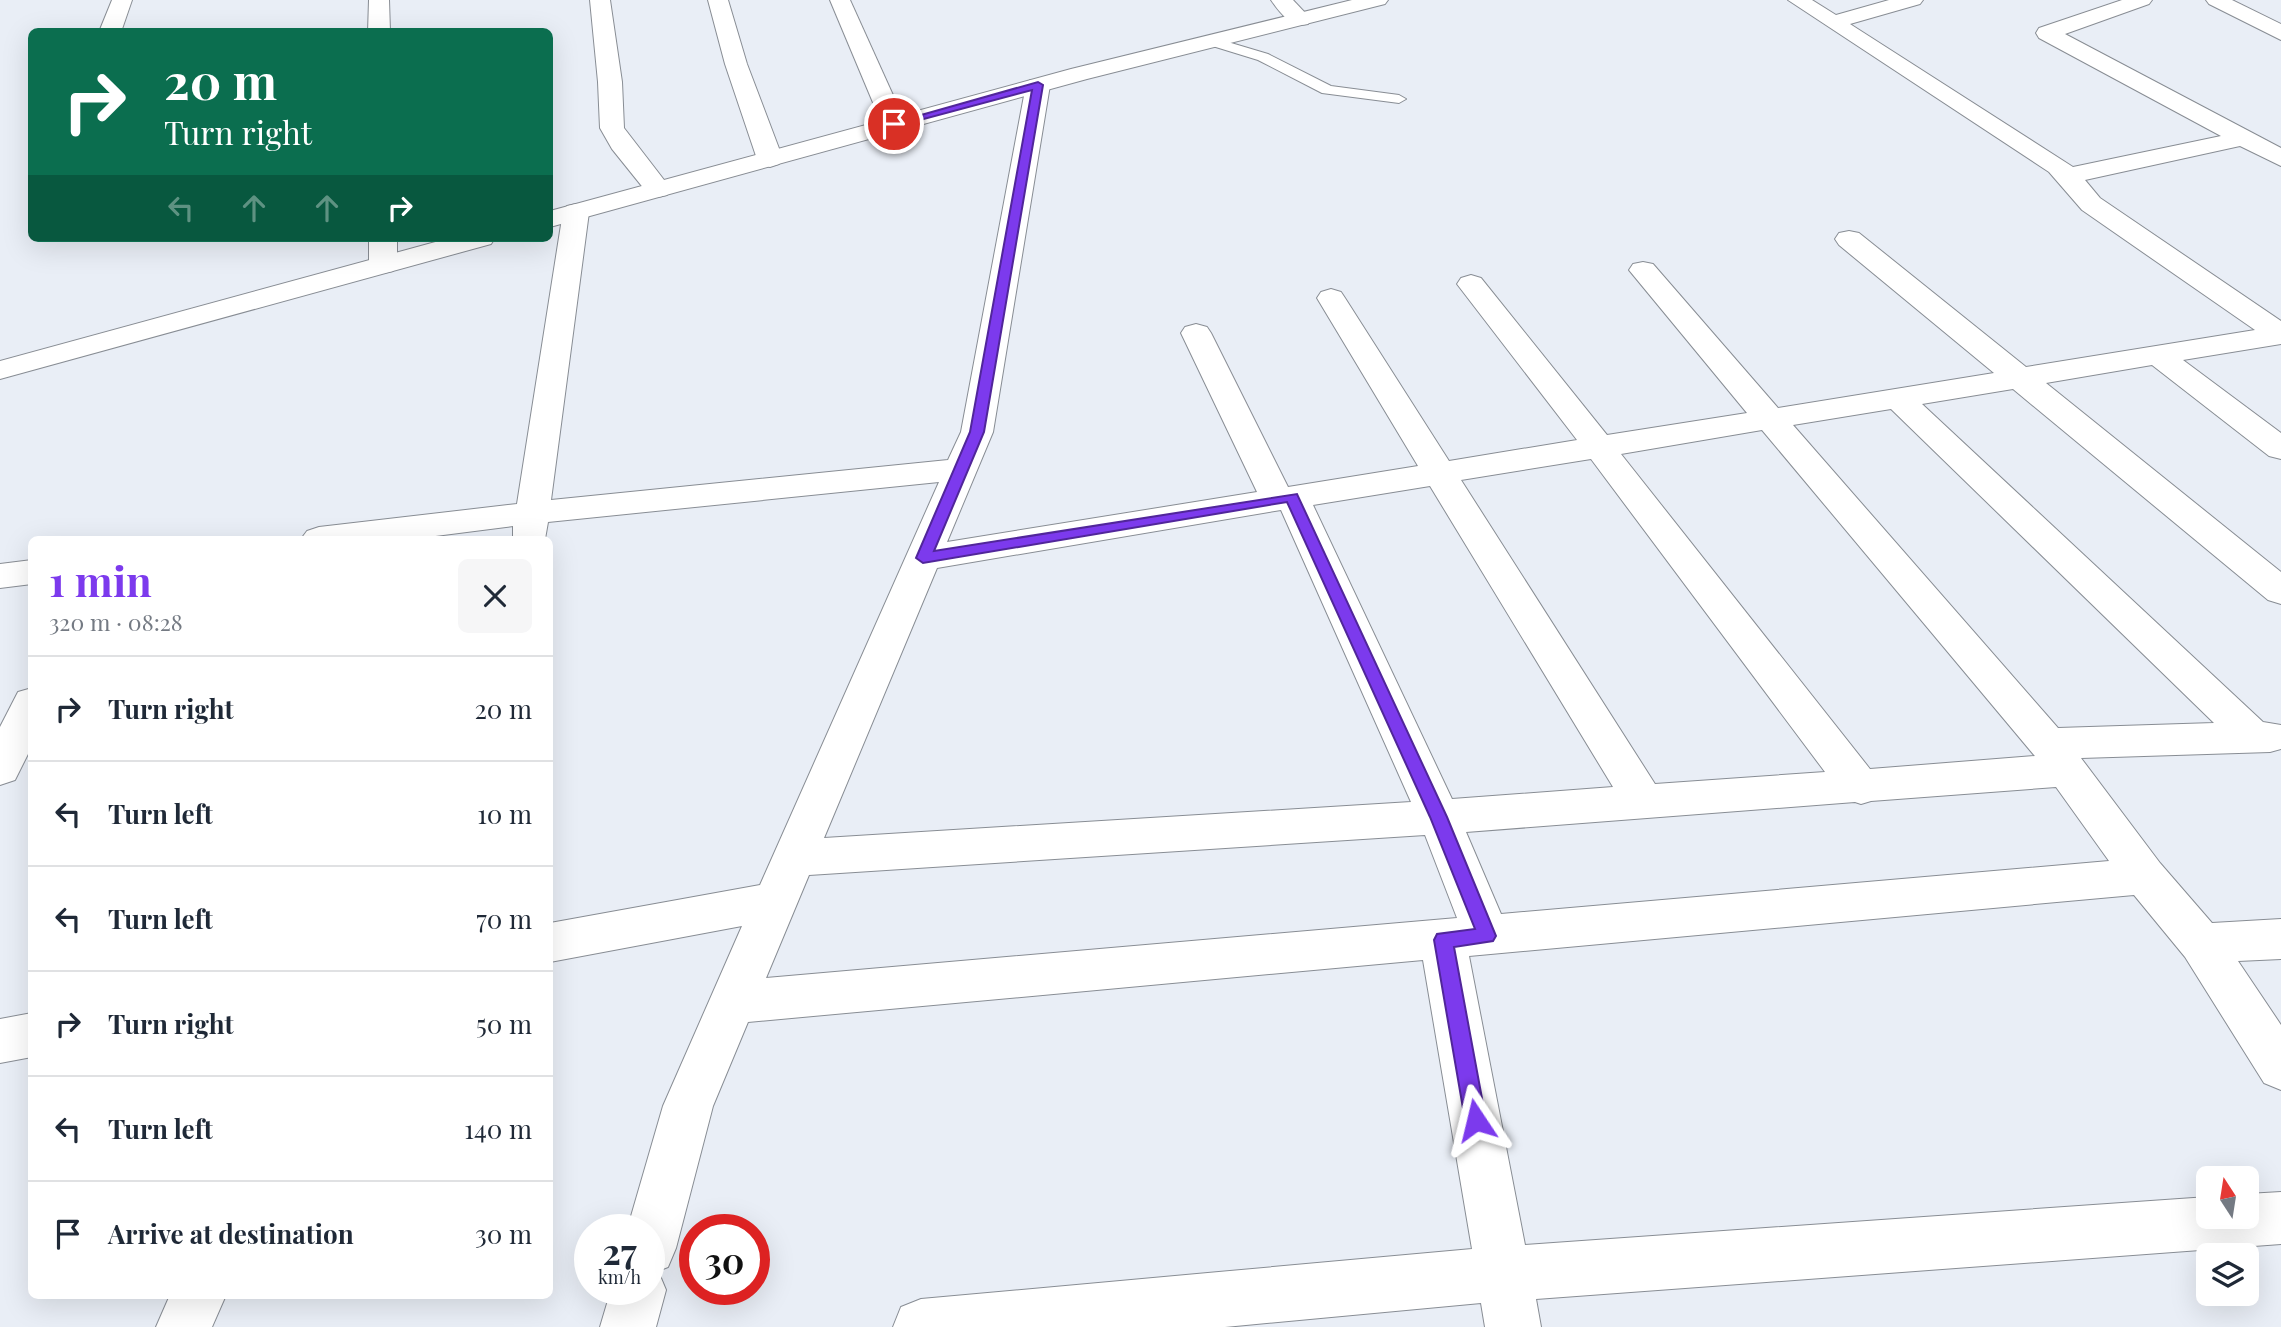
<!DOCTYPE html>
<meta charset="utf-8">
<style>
:root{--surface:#fff;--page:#f6f6f7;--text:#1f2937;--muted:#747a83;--line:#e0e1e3;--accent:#7c3aed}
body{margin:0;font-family:"Playfair Display",serif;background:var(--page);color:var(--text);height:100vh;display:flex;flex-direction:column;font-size:26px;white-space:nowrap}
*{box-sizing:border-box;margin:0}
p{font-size:23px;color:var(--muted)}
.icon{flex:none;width:38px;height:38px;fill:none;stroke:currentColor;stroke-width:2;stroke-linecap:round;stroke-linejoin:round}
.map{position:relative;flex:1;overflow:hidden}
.details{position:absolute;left:28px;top:536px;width:525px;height:763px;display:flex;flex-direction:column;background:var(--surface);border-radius:10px;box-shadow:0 7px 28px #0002}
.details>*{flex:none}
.top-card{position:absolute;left:28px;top:28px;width:525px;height:214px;border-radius:10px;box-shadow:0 7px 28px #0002;background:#0b6e4f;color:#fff;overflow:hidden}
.needle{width:46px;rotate:348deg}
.tools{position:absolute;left:2196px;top:1166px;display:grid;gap:14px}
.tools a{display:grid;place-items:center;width:63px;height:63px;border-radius:10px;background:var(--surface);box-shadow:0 7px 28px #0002;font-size:35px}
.speed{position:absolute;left:574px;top:1214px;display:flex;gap:14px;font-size:35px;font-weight:700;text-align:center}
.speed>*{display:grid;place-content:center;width:91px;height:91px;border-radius:50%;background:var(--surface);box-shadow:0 7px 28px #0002;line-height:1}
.speed small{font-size:18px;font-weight:400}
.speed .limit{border:10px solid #d22;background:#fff;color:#111}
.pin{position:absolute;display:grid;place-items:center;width:60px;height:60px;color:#fff;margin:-30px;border:4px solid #fff;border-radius:50%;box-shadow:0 2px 7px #0007}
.me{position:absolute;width:77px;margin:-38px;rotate:350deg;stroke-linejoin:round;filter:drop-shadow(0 0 5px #0008)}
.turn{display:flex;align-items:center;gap:24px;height:147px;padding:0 21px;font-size:32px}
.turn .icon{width:91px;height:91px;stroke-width:2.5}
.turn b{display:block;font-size:49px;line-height:60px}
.lanes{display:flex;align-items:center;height:66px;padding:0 21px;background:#0003;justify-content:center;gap:35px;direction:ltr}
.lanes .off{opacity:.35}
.round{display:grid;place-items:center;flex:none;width:74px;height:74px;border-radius:10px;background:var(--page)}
.head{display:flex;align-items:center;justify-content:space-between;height:119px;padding:0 21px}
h1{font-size:42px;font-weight:700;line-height:52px;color:var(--accent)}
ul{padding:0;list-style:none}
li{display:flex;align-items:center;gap:21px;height:105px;padding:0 21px;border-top:2px solid var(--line)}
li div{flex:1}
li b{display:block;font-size:26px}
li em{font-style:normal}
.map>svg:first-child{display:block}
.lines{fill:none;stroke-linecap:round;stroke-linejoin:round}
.lane-casing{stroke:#888d94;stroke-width:2}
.street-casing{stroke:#888d94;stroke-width:2}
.secondary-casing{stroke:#888d94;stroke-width:2}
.lane{fill:#fff;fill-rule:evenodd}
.street{fill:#fff;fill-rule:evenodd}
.secondary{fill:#fff;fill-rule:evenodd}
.route{fill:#7c3aed;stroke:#51269a;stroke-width:2}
</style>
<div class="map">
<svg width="2281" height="1327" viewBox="0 0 2281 1327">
<rect width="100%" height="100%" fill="#e9eef6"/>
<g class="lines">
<!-- lane casing -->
<g class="lane-casing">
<polygon id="lane" points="1211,37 1268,54 1331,86 1399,95 1406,99 1399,103 1322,93 1258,60 1206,44 1204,41"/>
</g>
<!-- street casing -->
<g class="street-casing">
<g id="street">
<polygon points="112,0 132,0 121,32 99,32"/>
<polygon points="369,0 389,0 390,32 368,32"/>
<polygon points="590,0 610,0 622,82 624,128 671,189 667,195 658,197 649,195 612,149 600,128 598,82"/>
<polygon points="708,0 728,0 747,64 783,159 779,164 770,167 761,164 757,159 725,64"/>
<polygon points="830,0 850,0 906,124 903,129 894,131 885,129 882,124"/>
<path d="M1271,0H1293L1311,19L1308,24C1291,28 1280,13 1271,0Z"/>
<path d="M1788,0H1812L1836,15L1889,0H1923L1920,4L1850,24L2073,167L2221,136L2039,38L2036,33L2039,28L2122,0H2152L2149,4L2065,34L2281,148V166L2240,146L2085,180L2100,198L2281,321V344L2183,360L2281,433V459L2269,456L2152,365L2046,383L2281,572V604L2268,600L2013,389L1922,404L2263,722L2281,725V749L2270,752L2081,758L2160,863L2212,923L2281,919V959L2238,961L2281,1025V1090L2264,1083L2185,957L2134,895L1469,956L1525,1245L2208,1197V1216H2247V1194L2281,1192V1244L1536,1299L1541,1327H1485L1481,1303L1225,1327H893L901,1307L921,1299L1472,1249L1423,960L748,1022L713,1106L676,1248L668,1267L658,1271L666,1290L656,1327H600L611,1290H649V1230H627L663,1106L742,926L550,962V923L760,885L939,482L548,522L545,539H513V526L412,539H301L307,531L319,527L517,504L563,212L567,206L576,204L585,206L589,212L551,500L948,460L961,432L1026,85L1030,80H1046L1050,85L993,432L947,542L1257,492L1181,333L1185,327L1196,324L1207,327L1211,333L1288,487L1418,466L1317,298L1321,292L1331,289L1341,292L1345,298L1449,461L1577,440L1457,284L1461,278L1471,275L1481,278L1607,435L1747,413L1629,270L1633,264L1643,262L1653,264L1778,408L1994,373L1839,245L1835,239L1839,233L1849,231L1859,233L2026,367L2255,330L2082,210L2049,172ZM1891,409L2214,723L2058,728L1793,425ZM1762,430L2034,755L2035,756L1870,769L1621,454ZM1591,459L1825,772L1655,784L1461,480ZM1430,486L1613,787L1452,799L1313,505ZM1281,510L1411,802L824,838L937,568ZM2056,787L2109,861L1501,914L1466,832L1855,802L1861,804L1871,801ZM1425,835L1457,918L766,978L809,875Z"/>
<polygon points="2206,0 2232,0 2281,24 2281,40 2209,4"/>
<polygon points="369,238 397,238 397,265 393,271 383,273 373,271 369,265"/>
<polygon points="32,560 32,584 0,588 0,564"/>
<polygon points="32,688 32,746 15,780 0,785 0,727 18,692"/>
<polygon points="32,1013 32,1057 0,1063 0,1019"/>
<polygon points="170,1295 226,1295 212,1327 156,1327"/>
</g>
</g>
<!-- secondary casing -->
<g class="secondary-casing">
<g id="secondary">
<polygon points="1352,0 1388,0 1385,4 1087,79 550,227 550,211 1071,69"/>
<polygon points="450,238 495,238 491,244 0,379 0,361"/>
</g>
</g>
<!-- lane -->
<use href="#lane" class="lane"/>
<!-- street -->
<use href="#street" class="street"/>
<!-- secondary -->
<use href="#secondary" class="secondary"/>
</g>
<!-- route -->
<polygon class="route" points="1038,82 1043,85 984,432 934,551 1297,494 1447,817 1496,936 1493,941 1454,947 1486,1120 1483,1127 1476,1130 1468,1127 1465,1120 1434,940 1437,934 1475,929 1430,817 1287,502 923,563 916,558 970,432 1032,90 894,127 889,124"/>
</svg>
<div class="tools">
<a><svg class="needle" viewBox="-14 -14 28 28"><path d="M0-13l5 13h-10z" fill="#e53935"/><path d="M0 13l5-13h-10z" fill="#747a83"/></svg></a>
<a><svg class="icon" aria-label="layers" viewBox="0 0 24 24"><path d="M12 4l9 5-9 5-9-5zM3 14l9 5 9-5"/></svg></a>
</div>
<div class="speed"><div>27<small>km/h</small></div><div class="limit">30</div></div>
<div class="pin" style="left:894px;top:124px;background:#d93025"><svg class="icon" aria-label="arrive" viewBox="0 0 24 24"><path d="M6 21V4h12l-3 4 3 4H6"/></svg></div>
<svg class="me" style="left:1476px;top:1120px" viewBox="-20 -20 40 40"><path d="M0-17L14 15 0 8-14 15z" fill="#7c3aed" stroke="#fff" stroke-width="4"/></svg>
<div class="top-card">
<div class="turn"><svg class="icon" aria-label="right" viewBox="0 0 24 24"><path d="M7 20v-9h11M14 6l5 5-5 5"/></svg><div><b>20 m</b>Turn right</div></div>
<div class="lanes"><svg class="icon off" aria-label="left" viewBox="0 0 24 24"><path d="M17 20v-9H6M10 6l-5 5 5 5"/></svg><svg class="icon off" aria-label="ahead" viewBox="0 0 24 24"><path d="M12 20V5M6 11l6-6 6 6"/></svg><svg class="icon off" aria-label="ahead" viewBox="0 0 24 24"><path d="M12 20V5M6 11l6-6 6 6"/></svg><svg class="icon" aria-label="right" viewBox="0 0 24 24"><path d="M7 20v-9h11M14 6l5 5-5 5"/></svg></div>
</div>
<section class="details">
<div class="head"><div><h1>1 min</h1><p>320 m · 08:28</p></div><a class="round"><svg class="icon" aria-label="close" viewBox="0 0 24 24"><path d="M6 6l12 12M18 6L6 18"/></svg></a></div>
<ul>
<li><svg class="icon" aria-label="right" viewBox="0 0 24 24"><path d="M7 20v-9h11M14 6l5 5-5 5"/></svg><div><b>Turn right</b></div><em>20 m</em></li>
<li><svg class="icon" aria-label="left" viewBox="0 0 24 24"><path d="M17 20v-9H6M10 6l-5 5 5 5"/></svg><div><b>Turn left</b></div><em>10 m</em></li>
<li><svg class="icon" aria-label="left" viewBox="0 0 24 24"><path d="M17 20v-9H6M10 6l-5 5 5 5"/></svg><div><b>Turn left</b></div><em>70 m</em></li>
<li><svg class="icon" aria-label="right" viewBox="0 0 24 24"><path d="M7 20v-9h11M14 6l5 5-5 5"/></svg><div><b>Turn right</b></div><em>50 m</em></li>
<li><svg class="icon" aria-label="left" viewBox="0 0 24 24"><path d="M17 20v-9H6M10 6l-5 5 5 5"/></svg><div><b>Turn left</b></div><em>140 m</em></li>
<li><svg class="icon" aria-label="arrive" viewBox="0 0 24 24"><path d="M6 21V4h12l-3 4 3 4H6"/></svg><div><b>Arrive at destination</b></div><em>30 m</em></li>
</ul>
</section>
</div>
